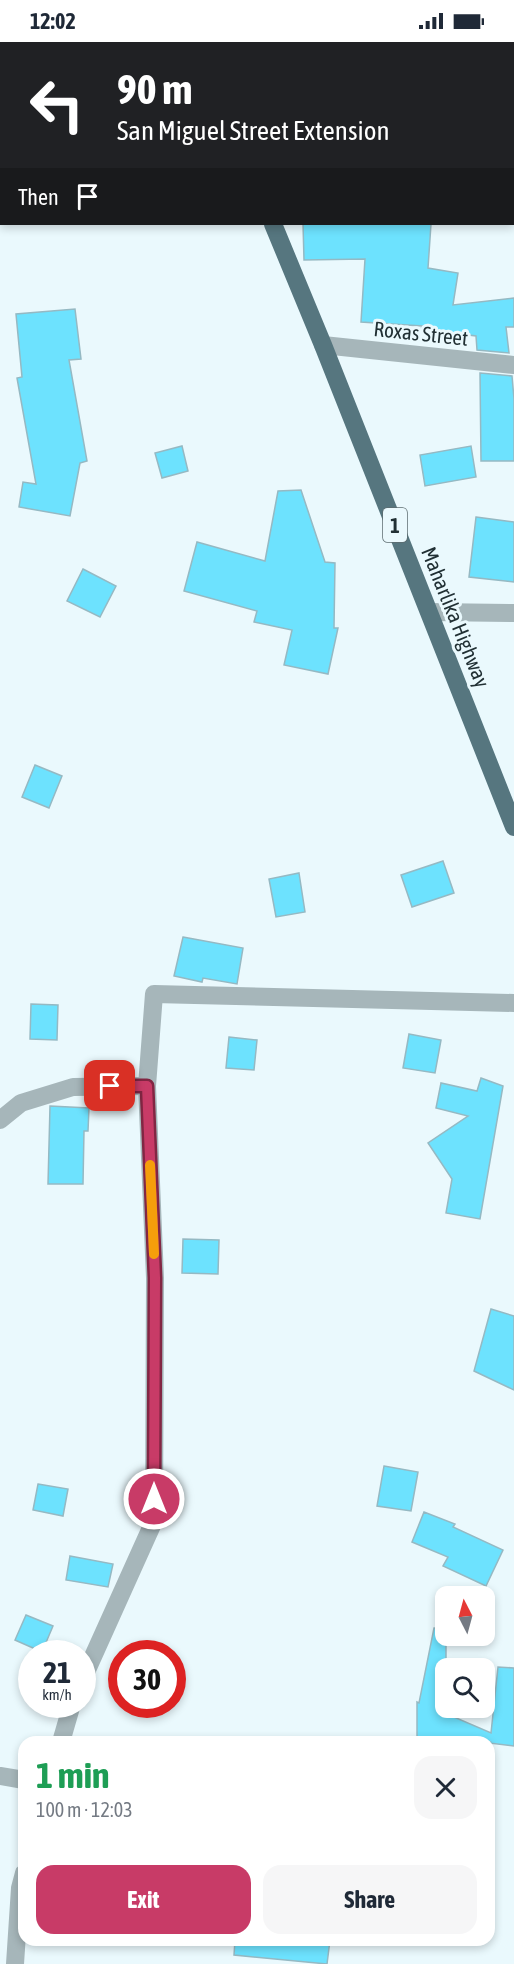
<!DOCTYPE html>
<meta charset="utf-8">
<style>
:root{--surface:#fff;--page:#f6f6f7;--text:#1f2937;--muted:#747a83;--accent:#c83b67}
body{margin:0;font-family:"Asap Condensed",sans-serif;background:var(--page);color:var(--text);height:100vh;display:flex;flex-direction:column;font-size:22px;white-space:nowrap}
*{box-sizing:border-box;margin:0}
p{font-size:20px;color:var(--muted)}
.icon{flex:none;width:33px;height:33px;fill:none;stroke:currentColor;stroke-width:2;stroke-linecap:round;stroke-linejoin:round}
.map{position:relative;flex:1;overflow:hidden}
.drawer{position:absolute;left:18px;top:1694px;width:477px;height:210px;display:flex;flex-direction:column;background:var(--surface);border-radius:18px;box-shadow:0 3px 9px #0003}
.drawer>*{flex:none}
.banner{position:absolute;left:0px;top:0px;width:514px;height:183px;box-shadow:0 3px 9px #0003;background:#202124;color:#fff;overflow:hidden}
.needle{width:39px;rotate:354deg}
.fabs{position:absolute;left:435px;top:1544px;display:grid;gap:12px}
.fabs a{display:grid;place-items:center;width:60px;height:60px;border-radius:12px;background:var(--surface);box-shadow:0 3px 9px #0003;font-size:30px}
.speed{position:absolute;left:18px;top:1598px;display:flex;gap:12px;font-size:30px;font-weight:700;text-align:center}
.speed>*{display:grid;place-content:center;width:78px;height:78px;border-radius:50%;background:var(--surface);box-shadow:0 3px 9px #0003;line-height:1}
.speed small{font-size:15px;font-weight:400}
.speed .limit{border:9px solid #d22;background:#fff;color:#111}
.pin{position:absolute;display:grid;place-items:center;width:51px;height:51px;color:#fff;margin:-26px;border-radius:12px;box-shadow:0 3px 9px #0006}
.me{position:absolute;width:66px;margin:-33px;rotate:0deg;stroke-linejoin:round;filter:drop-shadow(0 0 4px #0008)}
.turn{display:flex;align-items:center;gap:21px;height:126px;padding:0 18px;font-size:27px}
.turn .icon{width:78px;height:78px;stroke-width:2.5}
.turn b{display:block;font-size:42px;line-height:51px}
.then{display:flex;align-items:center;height:57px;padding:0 18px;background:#0003;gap:12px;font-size:22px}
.round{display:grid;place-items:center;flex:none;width:63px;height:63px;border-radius:18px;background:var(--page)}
.headline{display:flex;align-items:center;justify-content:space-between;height:102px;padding:0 18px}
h1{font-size:36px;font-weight:700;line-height:45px;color:#1e9e55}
.button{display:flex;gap:12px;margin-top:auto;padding:12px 18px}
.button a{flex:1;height:69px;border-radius:18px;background:var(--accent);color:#fff;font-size:24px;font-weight:700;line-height:69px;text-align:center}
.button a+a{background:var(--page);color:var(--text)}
.status{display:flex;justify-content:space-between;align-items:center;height:42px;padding:0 30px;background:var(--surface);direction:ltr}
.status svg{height:16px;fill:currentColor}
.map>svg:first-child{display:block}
.building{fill:#6de2fe;stroke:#95b9c3;stroke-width:1.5}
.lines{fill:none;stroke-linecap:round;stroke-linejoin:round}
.minor{stroke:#a6b6ba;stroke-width:18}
.trunk{stroke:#56767f;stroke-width:18}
.route-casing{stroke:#822643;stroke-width:15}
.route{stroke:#c83b67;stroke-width:10}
.slow{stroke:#f59e0b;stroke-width:10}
.labels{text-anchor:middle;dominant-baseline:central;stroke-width:6;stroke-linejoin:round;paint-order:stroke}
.shield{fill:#eaf9fd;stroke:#5d6c70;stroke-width:1.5}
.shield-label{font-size:20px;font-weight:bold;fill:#213034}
.street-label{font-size:21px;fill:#213034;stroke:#eaf9fd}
</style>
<div class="status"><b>12:02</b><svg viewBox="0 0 49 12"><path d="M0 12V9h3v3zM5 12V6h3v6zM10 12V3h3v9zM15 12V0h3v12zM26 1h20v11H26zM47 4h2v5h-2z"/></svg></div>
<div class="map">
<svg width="514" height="1922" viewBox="0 0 514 1922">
<rect width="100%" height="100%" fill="#eaf9fd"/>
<!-- building -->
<g class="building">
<polygon points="303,182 431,182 428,226 458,231 453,263 514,256 514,285 506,285 509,311 477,308 476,294 421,287 422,284 361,280 365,217 304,218"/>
<polygon points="75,267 81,317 69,318 87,419 80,421 70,474 19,465 23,440 36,442 17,336 22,335 16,272"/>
<polygon points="480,331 512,334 514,357 514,419 481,419"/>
<polygon points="182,404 188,429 162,436 155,411"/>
<polygon points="471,404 476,435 425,444 420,413"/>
<polygon points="301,448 325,520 335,521 334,586 338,586 328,632 284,623 292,588 254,580 257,569 184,549 197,500 265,519 278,449"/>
<polygon points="476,475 514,480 514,540 469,535"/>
<polygon points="83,527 116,544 100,575 67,559"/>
<polygon points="35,723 62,734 49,766 22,755"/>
<polygon points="443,819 454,851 412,865 401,833"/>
<polygon points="299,831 305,870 276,875 269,837"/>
<polygon points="183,895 243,906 237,942 203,936 202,940 174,934"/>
<polygon points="31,962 58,963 57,998 30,997"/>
<polygon points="409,992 441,998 435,1031 403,1026"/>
<polygon points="229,995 257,998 254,1028 226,1026"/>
<polygon points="481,1036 503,1044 480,1177 446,1171 452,1137 428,1101 468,1074 436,1066 441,1041 477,1049"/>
<polygon points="50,1064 89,1066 88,1089 84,1089 83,1142 48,1142"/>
<polygon points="183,1197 219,1198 218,1232 182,1231"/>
<polygon points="491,1267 514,1274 514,1348 474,1329"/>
<polygon points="384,1424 418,1430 411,1469 377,1464"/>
<polygon points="38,1442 68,1447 63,1474 33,1468"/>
<polygon points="424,1470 455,1482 453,1485 503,1508 486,1544 443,1524 448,1515 412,1500"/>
<polygon points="70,1514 113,1522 108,1545 66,1538"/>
<polygon points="26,1573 53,1584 42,1610 15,1598"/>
<polygon points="434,1586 446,1587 446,1643 440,1669 491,1691 498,1625 514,1626 514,1704 489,1701 490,1700 417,1700 417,1660 419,1661"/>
<polygon points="235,1898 330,1898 327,1922 234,1913"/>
</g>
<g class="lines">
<!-- minor -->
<g class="minor">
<polyline points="513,86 514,86"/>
<polyline points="323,303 514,323"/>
<polyline points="430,570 514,571"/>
<polyline points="0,1078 21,1061 73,1045 147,1044"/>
<polyline points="82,1639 154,1479 155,1236 147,1044 154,952 514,961"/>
<polyline points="61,1700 72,1662"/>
<polyline points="0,1734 24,1738"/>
<polyline points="15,1922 20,1846 24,1831"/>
</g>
<!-- trunk -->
<g class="trunk">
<polyline points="201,0 201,2"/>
<polyline points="273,182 323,303 514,785"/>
</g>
</g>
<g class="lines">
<!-- route casing -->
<g class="route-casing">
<polyline id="route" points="110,1044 147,1044 155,1236 154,1457"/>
</g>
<!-- route -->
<use href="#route" class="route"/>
<!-- slow -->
<polyline class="slow" points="150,1123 154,1212"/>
</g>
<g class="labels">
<!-- shield labels -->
<rect class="shield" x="383" y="466" width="24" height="34" rx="4.5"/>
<g class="shield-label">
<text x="395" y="483">1</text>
</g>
<!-- street labels -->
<g class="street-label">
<text transform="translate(421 291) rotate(6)">Roxas Street</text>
<text transform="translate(456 575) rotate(68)">Maharlika Highway</text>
</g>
</g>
</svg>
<div class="fabs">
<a><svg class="needle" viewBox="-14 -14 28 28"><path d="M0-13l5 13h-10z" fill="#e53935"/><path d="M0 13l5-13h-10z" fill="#747a83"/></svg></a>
<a><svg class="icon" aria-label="search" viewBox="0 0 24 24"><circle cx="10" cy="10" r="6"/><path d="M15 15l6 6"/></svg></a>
</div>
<div class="speed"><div>21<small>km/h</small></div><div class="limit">30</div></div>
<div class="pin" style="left:110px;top:1044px;background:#d93025"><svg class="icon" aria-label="arrive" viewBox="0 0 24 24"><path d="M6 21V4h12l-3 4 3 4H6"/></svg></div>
<svg class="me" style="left:154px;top:1457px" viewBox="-20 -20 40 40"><circle r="17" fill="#c83b67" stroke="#fff" stroke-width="3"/><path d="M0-11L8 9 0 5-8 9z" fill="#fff"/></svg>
<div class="banner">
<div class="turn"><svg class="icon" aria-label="left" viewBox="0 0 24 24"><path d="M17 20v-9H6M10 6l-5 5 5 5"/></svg><div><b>90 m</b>San Miguel Street Extension</div></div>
<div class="then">Then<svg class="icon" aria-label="arrive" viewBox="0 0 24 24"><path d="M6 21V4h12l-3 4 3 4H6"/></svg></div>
</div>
<section class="drawer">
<div class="headline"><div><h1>1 min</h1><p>100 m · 12:03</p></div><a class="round"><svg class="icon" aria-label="close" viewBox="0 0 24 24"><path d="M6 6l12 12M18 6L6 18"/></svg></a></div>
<div class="button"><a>Exit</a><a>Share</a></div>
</section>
</div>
